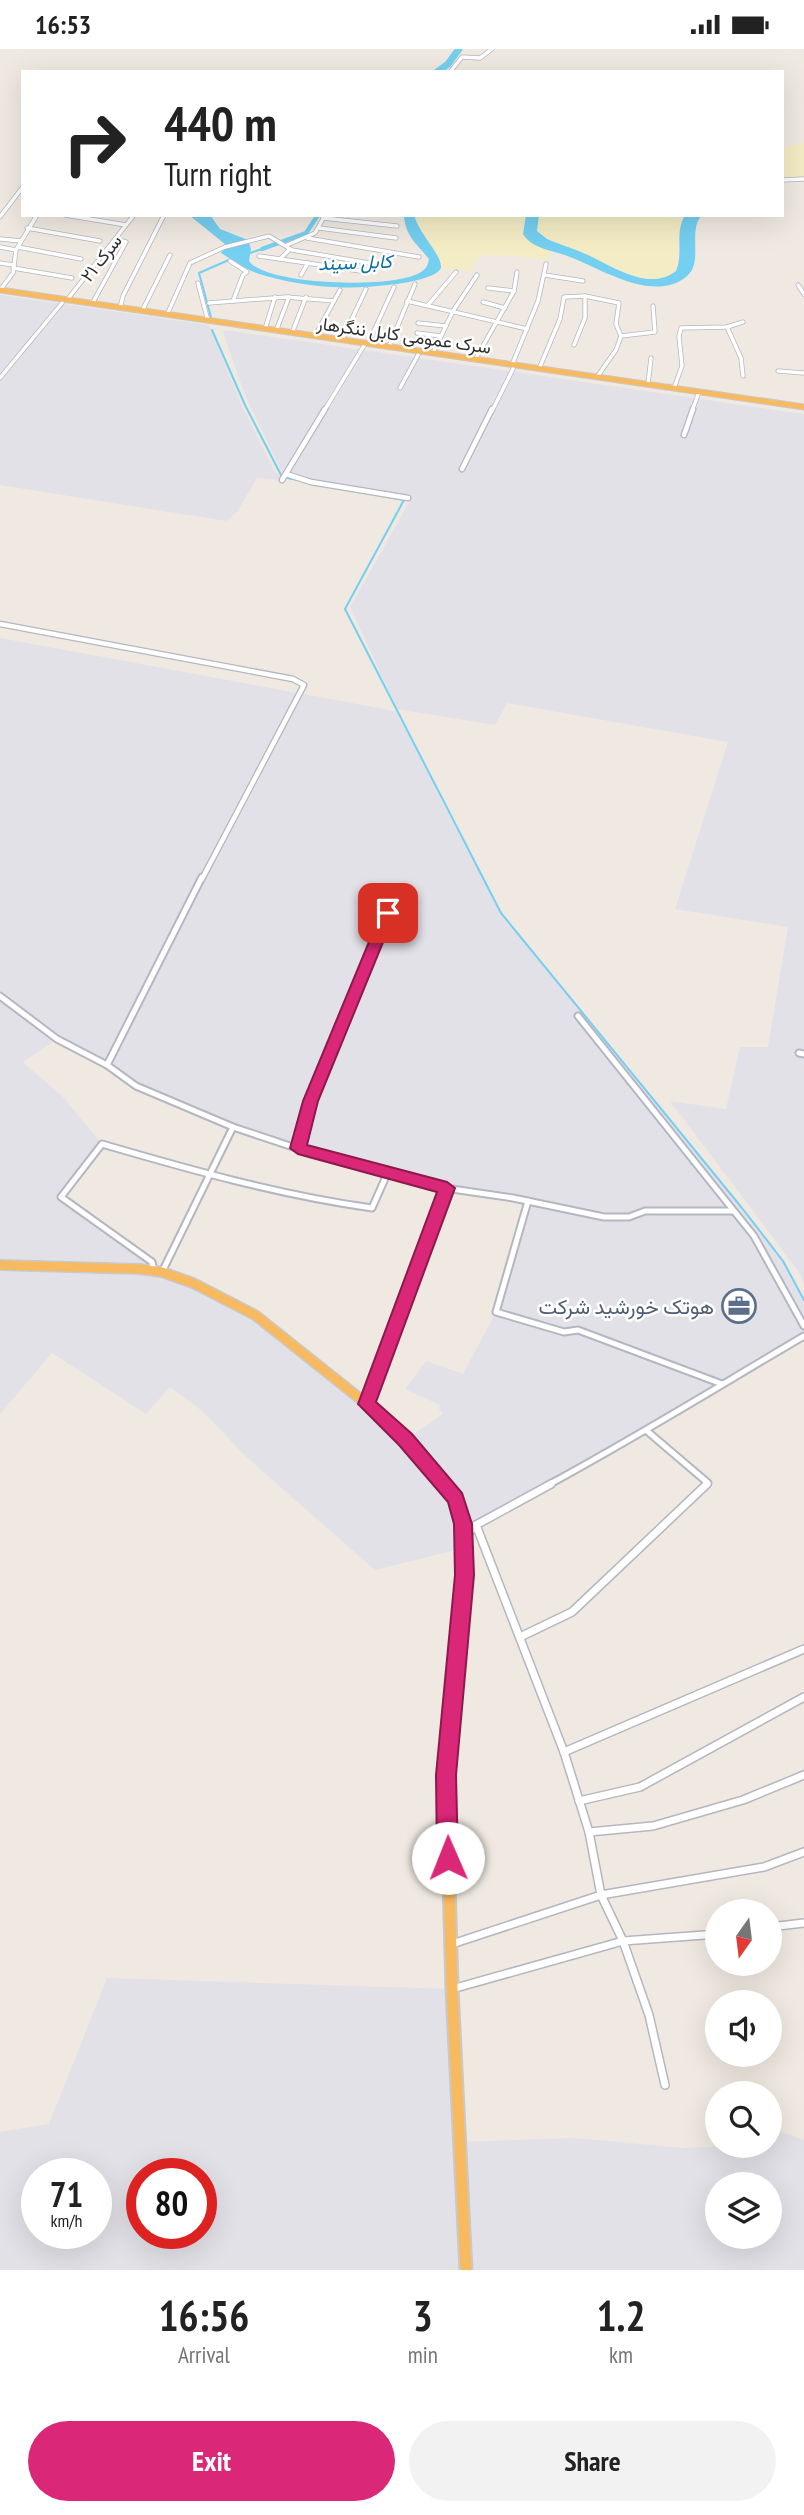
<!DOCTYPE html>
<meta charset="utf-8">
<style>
:root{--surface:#fff;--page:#f2f2f2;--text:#222;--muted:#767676;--accent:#db2777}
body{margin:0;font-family:"PT Sans Narrow",Vazirmatn,sans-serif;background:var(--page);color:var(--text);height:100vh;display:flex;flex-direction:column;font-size:26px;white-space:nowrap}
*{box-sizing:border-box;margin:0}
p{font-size:23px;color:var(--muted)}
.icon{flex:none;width:38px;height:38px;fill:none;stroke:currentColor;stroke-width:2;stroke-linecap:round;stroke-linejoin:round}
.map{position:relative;height:2221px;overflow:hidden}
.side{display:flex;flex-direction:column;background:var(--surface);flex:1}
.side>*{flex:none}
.banner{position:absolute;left:21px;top:21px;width:763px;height:147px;border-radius:0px;box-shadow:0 7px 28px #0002;background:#fff;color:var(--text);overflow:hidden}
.needle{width:46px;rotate:194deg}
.fabs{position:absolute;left:705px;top:1850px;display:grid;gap:14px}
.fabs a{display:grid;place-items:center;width:77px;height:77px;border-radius:50%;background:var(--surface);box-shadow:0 7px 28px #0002;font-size:35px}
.speed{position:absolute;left:21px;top:2109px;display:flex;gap:14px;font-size:35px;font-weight:700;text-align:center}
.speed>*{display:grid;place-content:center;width:91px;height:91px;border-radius:50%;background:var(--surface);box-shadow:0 7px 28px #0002;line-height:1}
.speed small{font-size:18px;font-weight:400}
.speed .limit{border:10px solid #d22;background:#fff;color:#111}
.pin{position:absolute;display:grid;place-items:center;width:60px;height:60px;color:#fff;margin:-30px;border-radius:14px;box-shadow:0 4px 10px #0006}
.me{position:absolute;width:77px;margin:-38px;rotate:359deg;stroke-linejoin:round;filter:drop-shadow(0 0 5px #0008)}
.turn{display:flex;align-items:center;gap:24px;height:147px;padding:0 28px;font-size:32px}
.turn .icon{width:91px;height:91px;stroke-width:2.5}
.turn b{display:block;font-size:49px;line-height:60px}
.eta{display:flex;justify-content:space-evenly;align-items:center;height:119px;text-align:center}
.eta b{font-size:42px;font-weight:700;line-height:49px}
.primary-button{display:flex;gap:14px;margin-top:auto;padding:14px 28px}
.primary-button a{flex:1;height:80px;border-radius:42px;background:var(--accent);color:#fff;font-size:28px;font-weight:700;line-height:80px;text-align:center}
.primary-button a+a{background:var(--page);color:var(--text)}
.status{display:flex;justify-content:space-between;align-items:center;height:49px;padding:0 35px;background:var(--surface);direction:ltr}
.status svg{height:19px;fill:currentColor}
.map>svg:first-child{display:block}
.industrial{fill:#e3e1e8;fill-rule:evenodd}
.sand{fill:#f3ecc5}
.water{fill:#75cff0}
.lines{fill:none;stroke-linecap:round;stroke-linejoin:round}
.stream{stroke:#75cff0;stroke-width:2}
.canal{stroke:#75cff0;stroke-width:4.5}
.river{stroke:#75cff0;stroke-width:7}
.minor-far3-casing{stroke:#b4b7c1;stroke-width:5}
.minor-far2-casing{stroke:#b4b7c1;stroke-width:7}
.minor-far1-casing{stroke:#b4b7c1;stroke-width:9}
.minor-casing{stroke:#b4b7c1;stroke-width:10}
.trunk-far2-casing{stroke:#c9c9c9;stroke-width:7}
.trunk-far1-casing{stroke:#c9c9c9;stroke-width:12}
.trunk-casing{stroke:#c9c9c9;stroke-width:15}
.minor-far3{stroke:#fff;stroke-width:3.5}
.minor-far2{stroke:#fff;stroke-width:4.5}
.minor-far1{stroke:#fff;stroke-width:5}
.minor{stroke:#fff;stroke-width:7}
.trunk-far2{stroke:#f8ba60;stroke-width:5}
.trunk-far1{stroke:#f8ba60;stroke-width:9}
.trunk{stroke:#f8ba60;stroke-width:11}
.route{fill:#db2777;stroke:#8e194d;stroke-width:2}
.labels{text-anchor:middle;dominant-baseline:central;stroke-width:5;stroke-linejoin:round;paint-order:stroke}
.far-street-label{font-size:18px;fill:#2e2e2e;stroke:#fff}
.far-water-label{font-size:19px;font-style:italic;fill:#0d6fa3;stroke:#fff}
.service-label{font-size:21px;fill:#4e5e75;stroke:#fff;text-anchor:end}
</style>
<div class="status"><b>16:53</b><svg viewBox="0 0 49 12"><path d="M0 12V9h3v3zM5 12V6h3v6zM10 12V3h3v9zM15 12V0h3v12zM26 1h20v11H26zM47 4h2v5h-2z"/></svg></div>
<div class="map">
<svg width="804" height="2221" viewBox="0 0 804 2221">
<rect width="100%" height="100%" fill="#efe9e1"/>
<!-- industrial -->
<g class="industrial">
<polygon points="0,246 209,276 242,357 275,423 283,429 282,431 257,429 237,463 226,472 0,436"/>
<polygon points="225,281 804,365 804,1234 798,1222 670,1052 726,1060 740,998 768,998 788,878 675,860 728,693 507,654 495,676 397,660 350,558 411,450 284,428 245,346 223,283"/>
<path d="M0,589L395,662L428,720L440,749L501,864L622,1014L661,1057L783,1212L804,1251V1287L476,1476L464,1499L375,1521L243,1405L206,1365L170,1338L146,1365L52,1304L0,1365ZM57,990L107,1016L136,1037L233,1078L305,1102L452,1140L528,1152L496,1263L463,1325L426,1312L405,1340L440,1356L439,1360L443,1365L405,1391L255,1266L154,1222L152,1213L61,1148L102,1095L62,1047L23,1013Z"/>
<path d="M107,1929L452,1940L460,2093L575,2089L683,2099L770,2096V2079L804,2091V2221H0V2083L49,2075ZM37,2124H96V2184H37ZM142,2124H201V2184H142ZM718,2135H770V2188H718Z"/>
</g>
<!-- sand -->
<g class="sand">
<polygon points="804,94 804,131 782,133 782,99"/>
<path d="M414,166H526L522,179L535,196L551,202L547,210L480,205L478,211L471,216L474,222L441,219C441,204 420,187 414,166Z"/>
<path d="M539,166H685C665,199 703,250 623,223L540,186L536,178Z"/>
</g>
<!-- water -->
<g class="water">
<path d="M189,166H210L220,180L248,191L251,200L249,212C266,237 397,240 421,223C426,220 428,216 429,210C417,195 405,187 404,166H414C420,187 442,205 441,219C433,236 352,240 333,238C309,237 282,232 259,225C245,220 233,211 221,204L226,196Z"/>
<path d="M526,166H539L537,182L547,190C561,196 575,200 588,206C614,218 649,243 676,222C684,203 674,185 685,166H702C687,182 704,213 687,227C654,255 602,220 570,208C554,201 533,201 523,185Z"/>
</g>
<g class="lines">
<!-- stream -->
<g class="stream">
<polyline points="250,204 262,200"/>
<polyline points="211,268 199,224 231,210"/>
<polyline points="212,281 245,356 282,428 404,451 345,560 501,864 742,1159 783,1212 804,1251"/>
</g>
<!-- canal -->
<polyline class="canal" points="262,200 306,184 318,166"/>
<!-- river -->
<polyline class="river" points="437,23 448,15 459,0"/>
<!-- minor-far3 casing -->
<g class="minor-far3-casing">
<g id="minor-far3">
<polyline points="450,23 462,8 480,9 492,0"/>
<polyline points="782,131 804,130"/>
<polyline points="65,166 126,176"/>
<polyline points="0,168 22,139"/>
<polyline points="323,169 397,177"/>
<polyline points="27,179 100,192"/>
<polyline points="319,179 396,189"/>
<polyline points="307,189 419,208"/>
<polyline points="1,190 21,192"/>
<polyline points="287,196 315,184 324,168"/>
<polyline points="0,198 16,201"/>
<polyline points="18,198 81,210"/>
<polyline points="290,200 280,210 367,223"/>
<polyline points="259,207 280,210"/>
<polyline points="230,212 247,223 243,226 233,252"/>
<polyline points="0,214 14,216"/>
<polyline points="13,219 72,229"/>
<polyline points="301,226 308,214"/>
<polyline points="545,226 583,232"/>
<polyline points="198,234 208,272"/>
<polyline points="798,236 804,245"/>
<polyline points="488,239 514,242"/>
<polyline points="0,241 13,224 16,201 37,166"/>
<polyline points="67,251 134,166"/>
<polyline points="407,252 527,280"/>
<polyline points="483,253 505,259"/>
<polyline points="209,254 286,248 334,252"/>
<polyline points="92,255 126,193 116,190"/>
<polyline points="428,256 456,223"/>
<polyline points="120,259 123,247 164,166"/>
<polyline points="142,262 170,206"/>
<polyline points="167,266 190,214 225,198 269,187 292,201 387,217"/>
<polyline points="418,274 446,277"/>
<polyline points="727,278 741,309 743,327"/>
<polyline points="265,280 275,248"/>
<polyline points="276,282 289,248"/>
<polyline points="292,284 306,248"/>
<polyline points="417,284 441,287"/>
<polyline points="315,287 340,241"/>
<polyline points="621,287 655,283 653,257"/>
<polyline points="342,291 366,240"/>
<polyline points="368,295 394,238"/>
<polyline points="574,296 585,269 585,247"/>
<polyline points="389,298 415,235"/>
<polyline points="433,304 453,262 477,226"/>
<polyline points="475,311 514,242 517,223"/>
<polyline points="512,316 538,252 546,215"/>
<polyline points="539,320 560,270 564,248 585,247 619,254 616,275 621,287 616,301 597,328"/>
<polyline points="778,322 804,324"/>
<polyline points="0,329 62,254"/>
<polyline points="648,335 651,309"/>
<polyline points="400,339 418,306"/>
<polyline points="674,339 682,317 679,287 681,279 727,278 743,273"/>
<polyline points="324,362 365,295"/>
<polyline points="492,362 513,320"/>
<polyline points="692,362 699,343"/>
</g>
</g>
<!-- minor-far2 casing -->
<g class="minor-far2-casing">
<g id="minor-far2">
<polyline points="684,386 693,360"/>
<polyline points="462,420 492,360"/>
<polyline points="286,425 311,433 408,449"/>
<polyline points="282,431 325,360"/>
<polyline points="0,575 293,630 304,636 202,830"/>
</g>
</g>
<!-- minor-far1 casing -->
<g class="minor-far1-casing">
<g id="minor-far1">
<polyline points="0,947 57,990 107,1016 136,1037 233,1078 305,1102 452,1140 513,1149 604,1168 629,1168 645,1162 733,1162"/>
<polyline points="578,967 754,1187 804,1277"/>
<polyline points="799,1004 804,1005"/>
<polyline points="107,1016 202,828"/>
<polyline points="298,1099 310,1052 388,865"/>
<polyline points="528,1152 496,1263 564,1283 578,1281 722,1335"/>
<path d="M154,1222L152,1213L61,1148L102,1095C191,1121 280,1146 372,1159L388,1123"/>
<polyline points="162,1223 233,1078"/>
<polyline points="366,1355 447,1139"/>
<polyline points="647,1382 708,1434 706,1436"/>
<path d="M548,1436C635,1389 719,1337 804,1287"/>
</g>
</g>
<!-- minor casing -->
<g class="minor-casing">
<g id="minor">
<polyline points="476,1476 564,1703 589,1783 601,1846 623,1892 649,1966 665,2036"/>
<polyline points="466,1487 476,1476 551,1435"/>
<polyline points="520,1588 572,1563 707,1435"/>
<polyline points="564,1703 804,1600"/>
<polyline points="579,1752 640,1738 804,1648"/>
<polyline points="589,1783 653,1777 743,1751 804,1726"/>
<polyline points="770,1878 804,1874"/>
<polyline points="452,1895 601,1846 764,1818 804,1803"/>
<polyline points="452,1940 623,1892 718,1885"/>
</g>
</g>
<!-- trunk-far2 casing -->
<g class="trunk-far2-casing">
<polyline id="trunk-far2" points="0,241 804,358"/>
</g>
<!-- trunk-far1 casing -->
<g class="trunk-far1-casing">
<polyline id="trunk-far1" points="0,1216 140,1220 162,1223 193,1234 255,1266 378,1364 444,1436"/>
</g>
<!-- trunk casing -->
<g class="trunk-casing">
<polyline id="trunk" points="443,1435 456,1450 463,1475 465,1526 446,1726 452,1940 466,2221"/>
</g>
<!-- minor-far3 -->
<use href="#minor-far3" class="minor-far3"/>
<!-- minor-far2 -->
<use href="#minor-far2" class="minor-far2"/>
<!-- minor-far1 -->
<use href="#minor-far1" class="minor-far1"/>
<!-- minor -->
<use href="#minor" class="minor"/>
<!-- trunk-far2 -->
<use href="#trunk-far2" class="trunk-far2"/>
<!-- trunk-far1 -->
<use href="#trunk-far1" class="trunk-far1"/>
<!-- trunk -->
<use href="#trunk" class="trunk"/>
</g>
<!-- route -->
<polygon class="route" points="388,860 395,864 318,1052 307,1096 447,1133 455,1139 376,1353 412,1385 462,1444 472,1475 474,1526 456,1726 458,1809 455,1816 448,1819 441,1816 437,1809 436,1726 455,1526 454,1475 448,1453 399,1396 358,1355 437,1143 298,1105 290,1099 303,1052 381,864"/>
<!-- icons -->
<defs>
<g id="office-ring" transform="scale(1.75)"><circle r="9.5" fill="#fff" stroke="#5c6f8a" stroke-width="1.5"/><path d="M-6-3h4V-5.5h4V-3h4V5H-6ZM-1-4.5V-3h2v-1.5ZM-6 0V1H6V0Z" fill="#5c6f8a"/></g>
</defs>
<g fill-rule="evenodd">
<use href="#office-ring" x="739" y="1257"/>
</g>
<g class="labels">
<!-- far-street labels -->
<g class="far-street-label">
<text transform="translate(101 209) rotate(-52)">سرک ۲۱</text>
<text transform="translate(404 286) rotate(8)">سرک عمومی کابل ننگرهار</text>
</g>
<!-- far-water labels -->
<g class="far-water-label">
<text transform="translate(355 213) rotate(-2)">کابل سيند</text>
</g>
<!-- service labels -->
<g class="service-label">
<text x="714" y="1257">هوتک خورشید شرکت</text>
</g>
</g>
</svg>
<div class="fabs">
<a><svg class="needle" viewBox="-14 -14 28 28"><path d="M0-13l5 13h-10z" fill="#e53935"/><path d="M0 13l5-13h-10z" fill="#767676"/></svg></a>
<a><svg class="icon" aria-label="sound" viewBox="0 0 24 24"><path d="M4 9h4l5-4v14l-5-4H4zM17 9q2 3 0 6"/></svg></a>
<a><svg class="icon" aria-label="search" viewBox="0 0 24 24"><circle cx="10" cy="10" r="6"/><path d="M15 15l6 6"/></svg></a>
<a><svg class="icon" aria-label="layers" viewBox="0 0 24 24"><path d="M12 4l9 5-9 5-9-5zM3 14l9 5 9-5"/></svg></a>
</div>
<div class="speed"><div>71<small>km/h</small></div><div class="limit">80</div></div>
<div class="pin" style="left:388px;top:864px;background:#d93025"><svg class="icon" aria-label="arrive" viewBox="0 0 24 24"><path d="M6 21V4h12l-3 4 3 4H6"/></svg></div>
<svg class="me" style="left:448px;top:1809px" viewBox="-20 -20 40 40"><circle r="19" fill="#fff"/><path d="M0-13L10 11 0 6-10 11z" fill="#db2777"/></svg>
<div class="banner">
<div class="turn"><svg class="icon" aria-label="right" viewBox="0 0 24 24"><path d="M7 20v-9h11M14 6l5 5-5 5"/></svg><div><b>440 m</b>Turn right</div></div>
</div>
</div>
<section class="side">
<div class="eta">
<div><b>16:56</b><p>Arrival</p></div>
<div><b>3</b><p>min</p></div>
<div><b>1.2</b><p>km</p></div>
</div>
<div class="primary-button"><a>Exit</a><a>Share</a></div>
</section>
